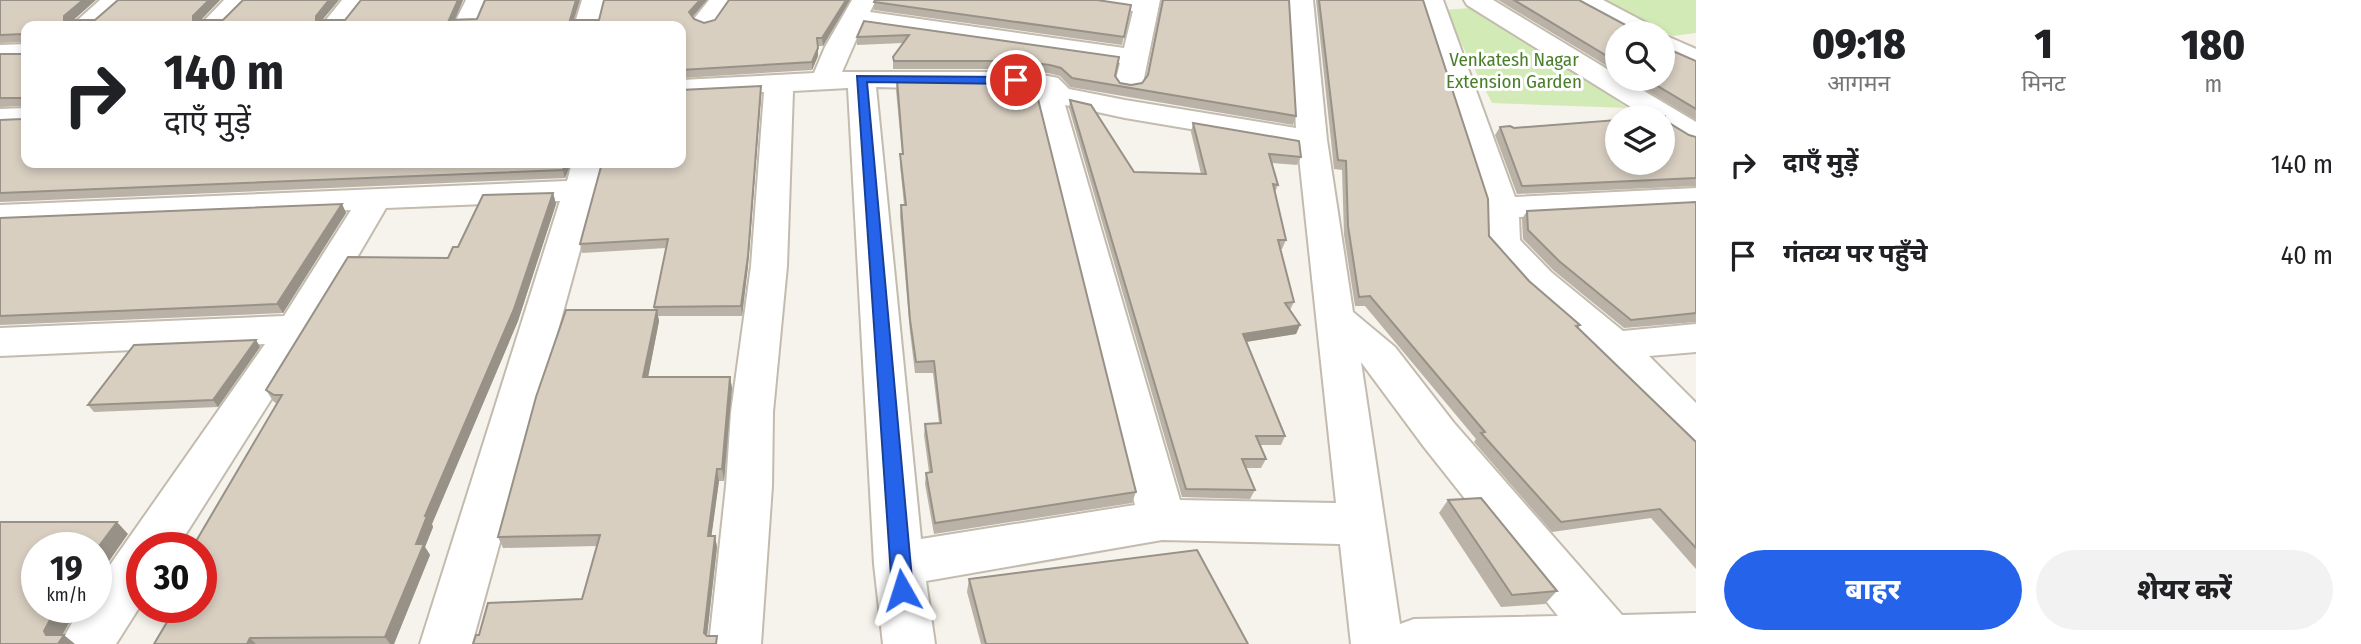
<!DOCTYPE html>
<html lang="hi">
<meta charset="utf-8">
<style>
:root{--surface:#fff;--page:#f2f2f2;--text:#202124;--muted:#757577;--accent:#2563eb}
body{margin:0;font-family:"Fira Sans Condensed","Noto Sans Devanagari",sans-serif;background:var(--page);color:var(--text);height:100vh;display:flex;flex-direction:column;font-size:26px;white-space:nowrap}
*{box-sizing:border-box;margin:0}
p{font-size:23px;color:var(--muted)}
.icon{flex:none;width:38px;height:38px;fill:none;stroke:currentColor;stroke-width:2;stroke-linecap:round;stroke-linejoin:round}
.map{position:relative;flex:1;overflow:hidden}
.details{display:flex;flex-direction:column;background:var(--surface);width:665px}
.details>*{flex:none}
.hud{position:absolute;left:21px;top:21px;width:665px;height:147px;border-radius:14px;box-shadow:0 4px 10px #0003;background:#fff;color:var(--text);overflow:hidden}
.fabs{position:absolute;left:1605px;top:21px;display:grid;gap:14px}
.fabs a{display:grid;place-items:center;width:70px;height:70px;border-radius:50%;background:var(--surface);box-shadow:0 4px 10px #0003;font-size:35px}
.speed{position:absolute;left:21px;top:532px;display:flex;gap:14px;font-size:35px;font-weight:700;text-align:center}
.speed>*{display:grid;place-content:center;width:91px;height:91px;border-radius:50%;background:var(--surface);box-shadow:0 4px 10px #0003;line-height:1}
.speed small{font-size:18px;font-weight:400}
.speed .limit{border:10px solid #d22;background:#fff;color:#111}
.pin{position:absolute;display:grid;place-items:center;width:60px;height:60px;color:#fff;margin:-30px;border:4px solid #fff;border-radius:50%;box-shadow:0 2px 7px #0007}
.me{position:absolute;width:77px;margin:-38px;rotate:354deg;stroke-linejoin:round;filter:drop-shadow(0 0 5px #0008)}
.turn{display:flex;align-items:center;gap:24px;height:147px;padding:0 28px;font-size:32px}
.turn .icon{width:91px;height:91px;stroke-width:2.5}
.turn b{display:block;font-size:49px;line-height:60px}
.eta{display:flex;justify-content:space-evenly;align-items:center;height:119px;text-align:center}
.eta b{font-size:42px;font-weight:800;line-height:49px}
.button{display:flex;gap:14px;margin-top:auto;padding:14px 28px}
.button a{flex:1;height:80px;border-radius:42px;background:var(--accent);color:#fff;font-size:28px;font-weight:800;line-height:80px;text-align:center}
.button a+a{background:var(--page);color:var(--text)}
ul{padding:0;list-style:none}
li{display:flex;align-items:center;gap:21px;height:91px;padding:0 28px}
li div{flex:1}
li b{display:block;font-size:26px}
li em{font-style:normal}
main{display:flex;flex:1;min-height:0}
.map>svg:first-child{display:block}
.green{fill:#d2eab5}
.lines{fill:none;stroke-linecap:round;stroke-linejoin:round}
.minor-casing{stroke:#c2bbae;stroke-width:4}
.minor{fill:#fff;fill-rule:evenodd}
.wall{fill:#bab2a6}
.shaded-wall{fill:#979187}
.building{fill:#d8cfc1;stroke:#979187;stroke-width:2}
.route{fill:#2563eb;stroke:#184099;stroke-width:2}
.labels{text-anchor:middle;dominant-baseline:central;stroke-width:6;stroke-linejoin:round;paint-order:stroke}
.far-park-label{font-size:19px;fill:#4a7f2a;stroke:#fff}
</style>
<main>
<div class="map">
<svg width="1696" height="644" viewBox="0 0 1696 644">
<rect width="100%" height="100%" fill="#f6f3ec"/>
<!-- green -->
<g class="green">
<polygon points="1603,0 1696,0 1696,33 1672,36"/>
<polygon points="1483,7 1627,108 1492,103 1444,10"/>
</g>
<g class="lines">
<!-- minor casing -->
<g class="minor-casing">
<g id="minor">
<polygon points="100,0 127,0 98,26 71,26"/>
<polygon points="224,0 250,0 225,26 199,26"/>
<polygon points="342,0 367,0 346,26 321,26"/>
<polygon points="466,0 490,0 477,26 453,26"/>
<polygon points="582,0 606,0 599,26 574,26"/>
<polygon points="709,0 733,0 715,25 706,28 697,25 693,20"/>
<path d="M852,0H876L870,12L1124,48L1133,11L1095,5L1092,0H1160L1143,83L1139,89L1129,91L1119,89L1115,83L1120,63L862,26L842,72H1016L1048,76L1058,78L1069,89L1125,100L1296,128L1289,0H1313L1327,140L1353,312L1395,347L1454,423L1622,615L1696,613V644H1351L1340,544L1162,540L926,581L935,644H883L874,564L848,88L793,91L787,266L773,412L772,486L761,644H709L726,486L731,412L751,266L764,92L681,96V80L814,73L825,47ZM876,87L1035,91L1135,505L921,539ZM1065,105L1125,118L1298,147L1336,503L1180,500ZM1361,362L1424,447L1558,616L1414,619L1400,624Z"/>
<polygon points="1419,0 1443,0 1515,197 1696,188 1696,208 1519,217 1520,240 1551,272 1623,331 1696,324 1696,352 1649,356 1696,403 1696,447 1681,442 1601,356 1525,288 1486,243 1485,208"/>
<polygon points="1464,0 1493,0 1617,75 1617,79 1624,79 1696,122 1696,144 1685,141 1662,127 1662,117 1647,117 1467,5"/>
<polygon points="1573,0 1603,0 1656,28 1660,33 1628,33 1576,5"/>
<polygon points="1662,34 1696,49 1696,68 1662,53"/>
<polygon points="26,44 26,60 0,61 0,45"/>
<polygon points="26,108 26,126 0,127 0,109"/>
<polygon points="572,163 604,163 472,644 420,644 560,201 386,208 310,338 177,548 142,548 142,603 116,644 60,644 81,607 96,607 96,585 265,344 0,356 0,328 284,316 351,210 0,225 0,205 567,181"/>
</g>
</g>
<!-- minor -->
<use href="#minor" class="minor"/>
</g>
<!-- wall -->
<g class="wall">
<polygon points="0,0 74,20 95,20 118,0 220,0 201,20 345,20 361,0 463,0 455,20 599,20 693,17 694,19 704,23 850,0 823,46 818,46 818,56 812,70 681,78 681,26 26,26 571,163 565,178 0,202 0,120 22,119 22,106 0,107 0,54 23,54 23,42 0,43"/>
<polygon points="1162,0 1289,0 1296,116 1293,125 1070,87 1060,76 1048,73 1016,69 893,69 893,57 903,43 857,45 857,37 864,21 1115,76 1120,83 1131,85 1142,83 1147,76"/>
<polygon points="1316,0 1423,0 1489,236 1529,281 1580,325 1578,328 1696,442 1696,569 1651,518 1552,532 1474,442 1476,439 1365,306 1355,306 1344,235 1342,170 1334,169"/>
<polygon points="1498,0 1579,0 1617,33 1617,72"/>
<polygon points="874,2 1131,5 1122,45 874,10"/>
<polygon points="1666,48 1696,61 1696,120 1628,79 1662,79"/>
<polygon points="897,80 1136,492 1132,503 934,534 925,484 926,473 929,472 924,435 925,424 939,423 933,373 915,373 910,332 900,216 901,205 904,205 900,165 900,154 902,154 896,90"/>
<polygon points="761,95 748,266 742,316 658,316 659,321 648,377 730,377 732,388 724,481 719,481 711,536 715,536 717,547 707,636 479,635 582,599 597,546 503,548 498,537 654,310 654,307 666,248 582,253 580,244"/>
<polygon points="1070,100 1134,172 1201,174 1191,132 1193,123 1301,157 1297,165 1272,163 1278,185 1275,192 1286,240 1282,249 1280,249 1294,302 1290,310 1300,325 1296,334 1246,342 1285,436 1281,445 1260,445 1266,459 1261,468 1246,468 1255,490 1250,499 1182,497 1069,108"/>
<polygon points="1666,121 1689,135 1696,137 1696,186 1517,194 1495,135 1500,127 1514,128"/>
<polygon points="553,193 556,204 518,321 432,524 433,527 425,547 430,555 394,644 154,644 176,608 174,607 201,607 277,404 273,401 266,390 448,258 458,247"/>
<polygon points="1696,202 1696,322 1624,328 1553,270 1523,239 1522,219 1527,211"/>
<polygon points="342,204 346,213 283,313 0,325 0,218"/>
<polygon points="256,340 260,347 218,407 94,412 88,405"/>
<polygon points="1448,500 1557,591 1545,604 1501,607 1439,513"/>
<polygon points="969,579 1248,644 981,644 967,592"/>
</g>
<!-- shaded-wall -->
<g class="shaded-wall">
<polygon points="83,0 96,0 69,24 64,20 64,16"/>
<polygon points="209,0 220,0 197,24 193,20 193,16"/>
<polygon points="329,0 339,0 319,24 316,20 316,16"/>
<polygon points="458,0 463,0 452,26 449,20"/>
<polygon points="576,0 580,0 572,26 570,20"/>
<polygon points="700,0 707,0 690,20 689,12"/>
<polygon points="846,0 850,0 823,46 822,38"/>
<polygon points="818,48 818,56 812,70 812,62"/>
<polygon points="761,86 761,95 748,266 742,316 741,306"/>
<polygon points="565,163 571,163 565,178 563,170"/>
<polygon points="553,193 556,204 518,321 432,524 433,527 425,547 430,555 394,644 390,644 385,637 425,516"/>
<polygon points="342,204 346,213 283,313 277,304"/>
<polygon points="657,310 659,321 646,388 643,377"/>
<polygon points="1300,325 1296,334 1239,343 1243,334"/>
<polygon points="256,340 260,347 218,407 213,400"/>
<polygon points="730,377 732,388 724,481 722,469"/>
<polygon points="717,469 719,481 710,547 708,536"/>
<polygon points="117,522 128,534 96,580 96,550"/>
<polygon points="715,536 717,547 706,644 704,633"/>
<polygon points="57,607 78,607 58,643 64,635 75,644 57,644 46,635 44,631"/>
<polygon points="250,638 256,644 247,644"/>
</g>
<!-- building -->
<g class="building">
<polygon points="0,0 83,0 64,16 64,20 95,20 118,0 209,0 193,16 193,20 223,20 243,0 329,0 316,16 316,20 345,20 361,0 458,0 449,20 477,19 485,0 576,0 570,20 599,20 604,0 700,0 689,12 694,19 704,23 715,20 729,0 846,0 822,38 817,38 818,48 812,62 681,70 681,26 26,26 26,163 565,163 563,170 0,193 0,120 22,119 22,98 0,98 0,54 23,54 23,34 0,35"/>
<polygon points="875,0 1097,0 1131,5 1124,37 874,2"/>
<polygon points="1163,0 1289,0 1296,116 1072,78 1061,68 1050,65 1017,61 894,61 893,57 909,35 857,37 864,21 1119,57 1115,76 1120,83 1131,85 1142,83 1148,75"/>
<polygon points="1319,0 1423,0 1488,199 1489,236 1529,281 1580,325 1576,326 1696,442 1696,548 1660,509 1561,522 1481,433 1485,432 1370,296 1359,297 1348,226 1346,161 1338,160"/>
<polygon points="1514,0 1579,0 1631,28 1642,28 1652,33 1617,33 1617,62"/>
<polygon points="1662,39 1664,40 1666,48 1696,61 1696,109 1646,79 1662,79"/>
<polygon points="897,80 1034,83 1136,492 935,523 926,473 932,472 925,424 941,423 934,361 916,362 910,320 901,205 906,205 900,154 903,154"/>
<polygon points="761,86 748,256 741,306 654,307 668,239 580,244 602,163 681,163 681,90"/>
<polygon points="1070,100 1091,105 1134,172 1206,174 1193,123 1299,141 1301,157 1269,154 1278,185 1273,184 1286,240 1278,240 1294,302 1285,303 1300,325 1243,334 1285,436 1256,436 1266,459 1242,459 1255,490 1186,489"/>
<polygon points="1665,116 1666,121 1689,135 1696,137 1696,178 1522,186 1500,127 1510,126 1514,128 1617,120 1617,163 1662,163 1662,117 1652,117"/>
<polygon points="553,193 514,309 425,516 427,516 416,544 424,544 385,637 250,638 247,644 154,644 176,607 201,607 201,548 192,548 282,395 274,395 266,390 348,257 448,258 453,247 458,247 483,195"/>
<polygon points="1696,202 1696,313 1631,320 1559,261 1528,230 1527,211"/>
<polygon points="342,204 277,304 0,316 0,218"/>
<polygon points="566,310 657,310 643,377 730,377 722,469 717,469 708,536 715,536 704,633 707,636 717,636 716,644 473,644 476,635 479,635 488,603 582,599 600,535 498,537 536,397"/>
<polygon points="256,340 213,400 88,405 134,345"/>
<polygon points="1481,498 1557,591 1512,595 1448,500"/>
<polygon points="0,522 117,522 96,550 96,548 37,548 37,607 57,607 44,631 46,635 64,635 58,644 0,644"/>
<polygon points="1197,550 1248,644 986,644 969,579"/>
</g>
<!-- route -->
<polygon class="route" points="857,76 1016,77 1022,80 1016,84 867,82 913,590 910,597 902,600 895,597 892,590"/>
<g class="labels">
<!-- far-park labels -->
<g class="far-park-label">
<text x="1514" y="59">Venkatesh Nagar<tspan x="1514" dy="22">Extension Garden</tspan></text>
</g>
</g>
</svg>
<div class="fabs">
<a><svg class="icon" aria-label="search" viewBox="0 0 24 24"><circle cx="10" cy="10" r="6"/><path d="M15 15l6 6"/></svg></a>
<a><svg class="icon" aria-label="layers" viewBox="0 0 24 24"><path d="M12 4l9 5-9 5-9-5zM3 14l9 5 9-5"/></svg></a>
</div>
<div class="speed"><div>19<small>km/h</small></div><div class="limit">30</div></div>
<div class="pin" style="left:1016px;top:80px;background:#d93025"><svg class="icon" aria-label="arrive" viewBox="0 0 24 24"><path d="M6 21V4h12l-3 4 3 4H6"/></svg></div>
<svg class="me" style="left:902px;top:590px" viewBox="-20 -20 40 40"><path d="M0-17L14 15 0 8-14 15z" fill="#2563eb" stroke="#fff" stroke-width="4"/></svg>
<div class="hud">
<div class="turn"><svg class="icon" aria-label="right" viewBox="0 0 24 24"><path d="M7 20v-9h11M14 6l5 5-5 5"/></svg><div><b>140 m</b>दाएँ मुड़ें</div></div>
</div>
</div>
<section class="details">
<div class="eta">
<div><b>09:18</b><p>आगमन</p></div>
<div><b>1</b><p>मिनट</p></div>
<div><b>180</b><p>m</p></div>
</div>
<ul>
<li><svg class="icon" aria-label="right" viewBox="0 0 24 24"><path d="M7 20v-9h11M14 6l5 5-5 5"/></svg><div><b>दाएँ मुड़ें</b></div><em>140 m</em></li>
<li><svg class="icon" aria-label="arrive" viewBox="0 0 24 24"><path d="M6 21V4h12l-3 4 3 4H6"/></svg><div><b>गंतव्य पर पहुँचे</b></div><em>40 m</em></li>
</ul>
<div class="button"><a>बाहर</a><a>शेयर करें</a></div>
</section>
</main>
